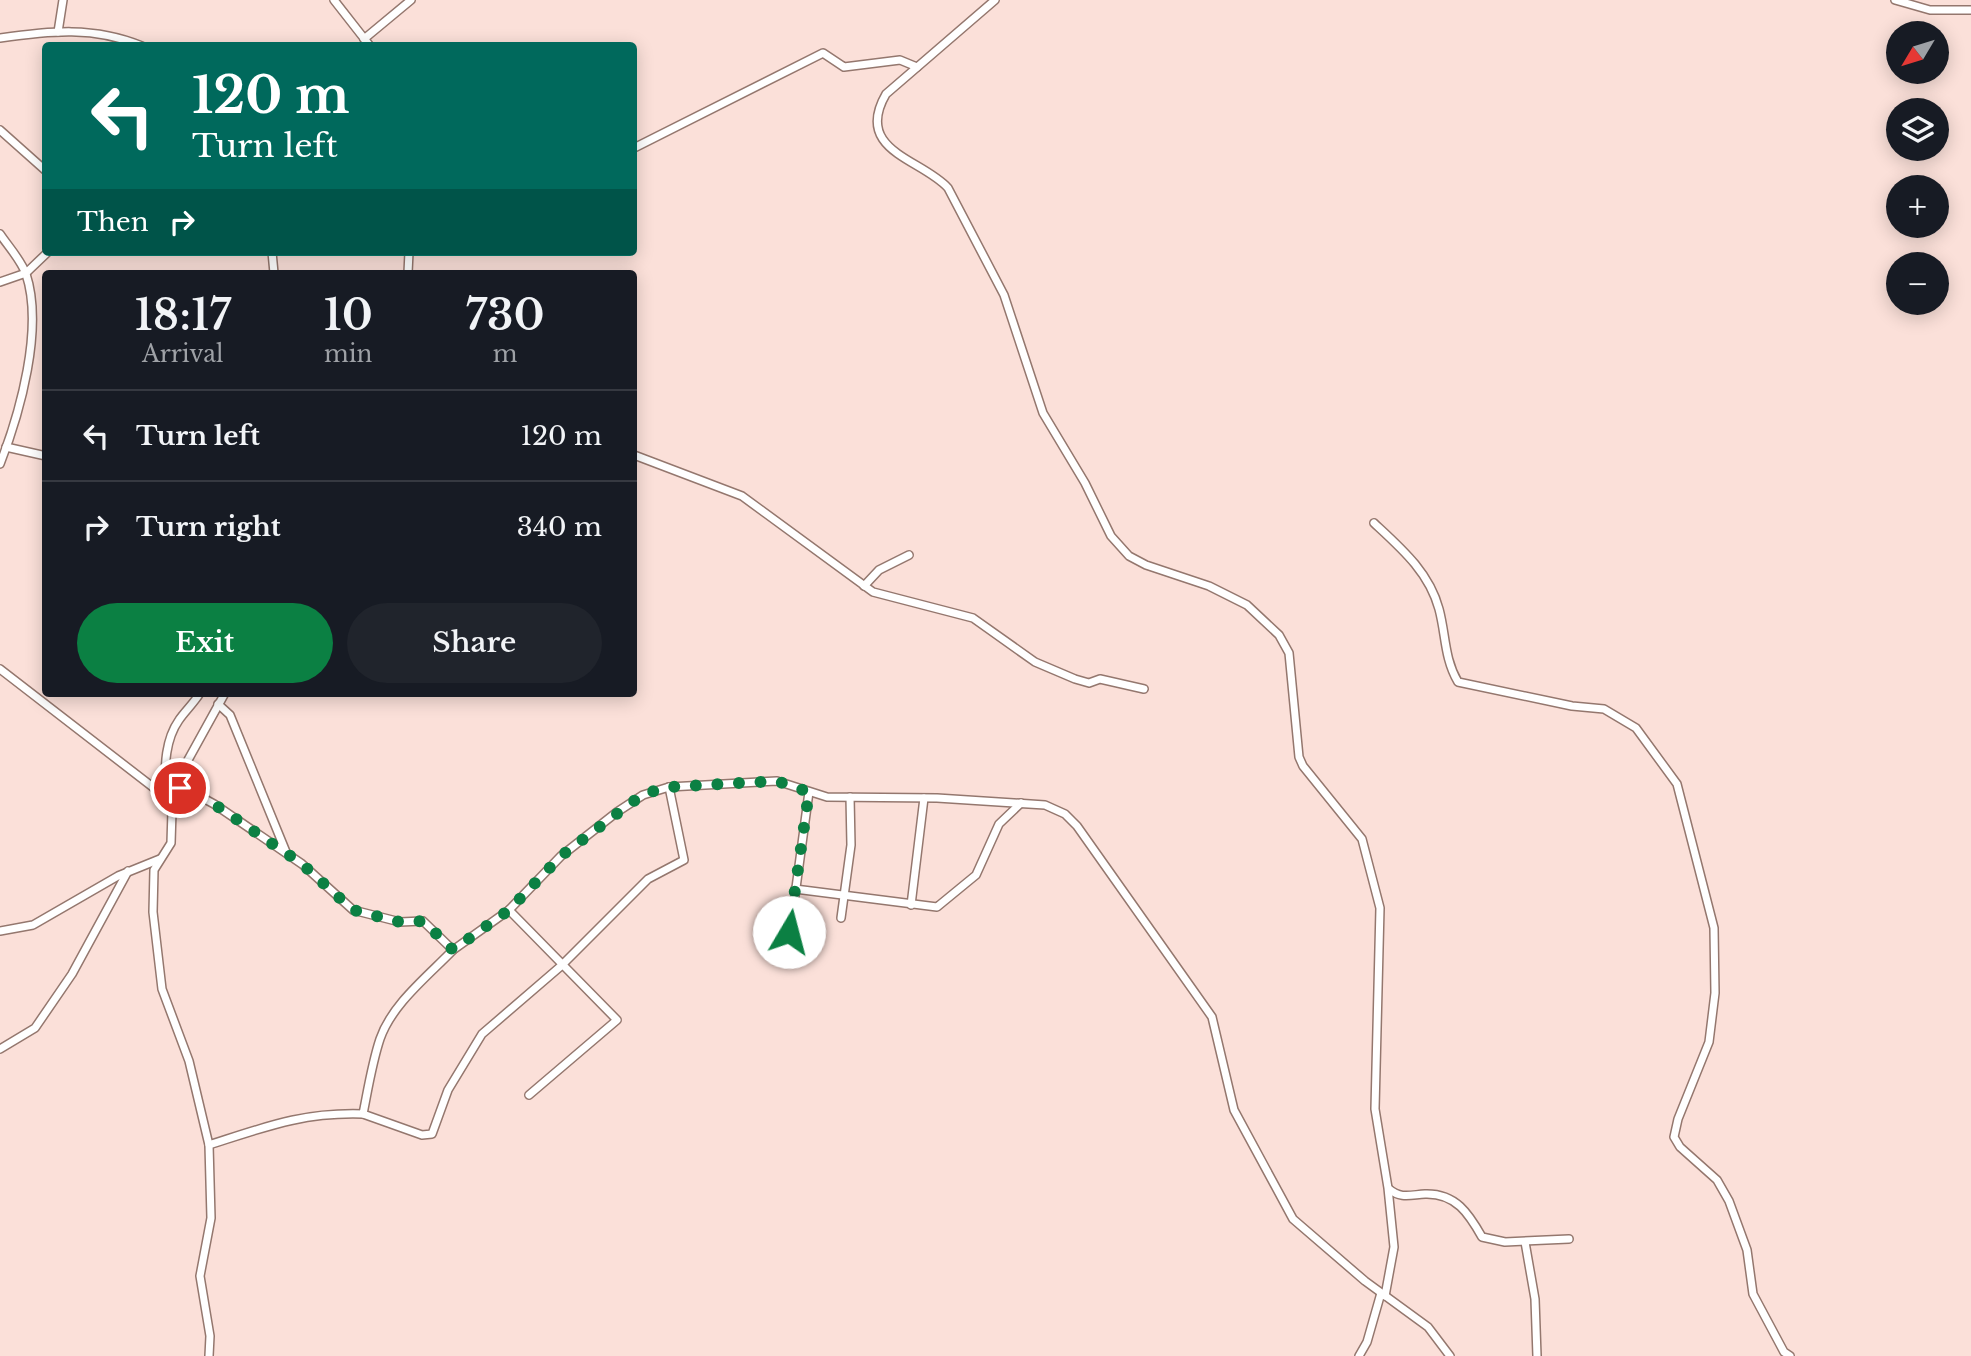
<!DOCTYPE html>
<meta charset="utf-8">
<style>
:root{--surface:#171b24;--page:#20242c;--text:#f1f3f6;--muted:#9ea1a6;--line:#363941;--accent:#0b8043}
body{margin:0;font-family:"Libre Baskerville",serif;background:var(--page);color:var(--text);height:100vh;display:flex;flex-direction:column;font-size:26px;white-space:nowrap}
*{box-sizing:border-box;margin:0}
p{font-size:23px;color:var(--muted)}
.icon{flex:none;width:38px;height:38px;fill:none;stroke:currentColor;stroke-width:2;stroke-linecap:round;stroke-linejoin:round}
.map{position:relative;flex:1;overflow:hidden}
.side{position:absolute;left:42px;top:270px;width:595px;height:427px;display:flex;flex-direction:column;background:var(--surface);border-radius:7px;box-shadow:0 4px 18px #0003}
.side>*{flex:none}
.hud{position:absolute;left:42px;top:42px;width:595px;height:214px;border-radius:7px;box-shadow:0 4px 18px #0003;background:#00695c;color:#fff;overflow:hidden}
.needle{width:46px;rotate:232deg}
.controls{position:absolute;left:1886px;top:21px;display:grid;gap:14px}
.controls a{display:grid;place-items:center;width:63px;height:63px;border-radius:50%;background:var(--surface);box-shadow:0 4px 18px #0003;font-size:35px}
.pin{position:absolute;display:grid;place-items:center;width:60px;height:60px;color:#fff;margin:-30px;border:4px solid #fff;border-radius:50%;box-shadow:0 2px 7px #0007}
.me{position:absolute;width:77px;margin:-38px;rotate:8deg;stroke-linejoin:round;filter:drop-shadow(0 0 5px #0008)}
.turn{display:flex;align-items:center;gap:24px;height:147px;padding:0 35px;font-size:32px}
.turn .icon{width:91px;height:91px;stroke-width:2.5}
.turn b{display:block;font-size:49px;line-height:60px}
.then{display:flex;align-items:center;height:66px;padding:0 35px;background:#0003;gap:14px;font-size:26px}
.eta{display:flex;justify-content:space-evenly;align-items:center;height:119px;text-align:center}
.eta b{font-size:42px;font-weight:600;line-height:49px}
.cta{display:flex;gap:14px;margin-top:auto;padding:14px 35px}
.cta a{flex:1;height:80px;border-radius:42px;background:var(--accent);color:#fff;font-size:28px;font-weight:600;line-height:80px;text-align:center}
.cta a+a{background:var(--page);color:var(--text)}
ul{padding:0;list-style:none}
li{display:flex;align-items:center;gap:21px;height:91px;padding:0 35px;border-top:2px solid var(--line)}
li div{flex:1}
li b{display:block;font-size:26px}
li em{font-style:normal}
.map>svg:first-child{display:block}
.lines{fill:none;stroke-linecap:round;stroke-linejoin:round}
.minor-casing{stroke:#94776e;stroke-width:10}
.minor{stroke:#fff;stroke-width:7}
.route{stroke:#0b8043;stroke-width:12;stroke-dasharray:0 21.6}
</style>
<div class="map">
<svg width="1971" height="1356" viewBox="0 0 1971 1356">
<rect width="100%" height="100%" fill="#fbe0d9"/>
<g class="lines">
<!-- minor casing -->
<g class="minor-casing">
<g id="minor">
<polyline points="334,0 370,46"/>
<path d="M995,0L886,94C853,151 922,159 948,188L1004,295L1043,413L1085,483L1111,536L1129,556L1146,565L1209,586L1247,605L1279,635L1289,653L1299,757L1303,766L1362,839L1380,908L1375,1109L1388,1188L1394,1247L1385,1296"/>
<polyline points="1895,0 1930,10 1971,10"/>
<polyline points="58,32 63,0"/>
<path d="M0,38C50,31 94,26 142,46"/>
<polyline points="364,39 411,0"/>
<polyline points="0,130 46,171"/>
<polyline points="634,148 823,53 844,67 900,60 917,67"/>
<path d="M0,234C8,246 21,260 26,274C44,328 20,413 0,464"/>
<polyline points="272,252 274,273"/>
<polyline points="408,273 409,252"/>
<polyline points="0,282 26,273 48,252"/>
<polyline points="6,447 46,456"/>
<polyline points="634,455 742,496 873,592 973,618 1035,662 1075,679 1089,683 1100,679 1144,689"/>
<path d="M1374,523C1401,548 1429,572 1439,609C1446,635 1444,658 1458,682L1572,706L1604,709L1636,728L1677,784L1714,928L1715,993L1709,1042L1678,1119L1674,1137L1680,1147L1717,1180L1729,1201L1747,1250L1753,1294L1784,1352L1790,1356"/>
<polyline points="864,586 879,570 909,555"/>
<polyline points="0,669 154,788 172,811 171,843 154,870 153,912 162,989 189,1061 209,1145 211,1218 200,1276 210,1336 209,1356"/>
<polyline points="218,704 230,715 286,852"/>
<path d="M165,787C165,765 165,740 179,720C185,711 194,703 200,693"/>
<polyline points="154,788 190,791 214,804 302,864 353,910 400,922 423,921 453,950 509,910 561,856 617,812 643,795 669,787 777,781 827,797 937,798 1045,805 1065,814 1077,826 1212,1017 1234,1110 1293,1219 1365,1281 1428,1327 1450,1356"/>
<polyline points="180,788 188,760 225,693"/>
<polyline points="795,889 937,907 976,875 999,824 1021,803"/>
<polyline points="911,905 924,798"/>
<polyline points="509,910 617,1020 529,1095"/>
<polyline points="841,918 851,845 850,797"/>
<polyline points="0,931 33,925 118,876 160,859"/>
<polyline points="790,932 809,792"/>
<polyline points="0,1049 35,1028 72,974 128,871"/>
<polyline points="363,1114 422,1135 432,1134 448,1090 482,1034 561,966 648,879 684,860 669,787"/>
<path d="M209,1145C265,1127 303,1112 363,1114C368,1089 372,1063 380,1039C392,1004 428,976 453,950"/>
<path d="M1389,1189C1401,1199 1410,1195 1425,1194C1456,1193 1469,1214 1482,1237L1505,1242L1569,1239"/>
<polyline points="1525,1242 1535,1299 1537,1356"/>
<polyline points="1359,1356 1367,1342 1381,1293"/>
</g>
</g>
<!-- minor -->
<use href="#minor" class="minor"/>
</g>
<g class="lines">
<!-- route -->
<polyline class="route" points="180,788 214,804 302,864 353,910 400,922 423,921 453,950 509,910 561,856 643,794 669,787 777,781 809,792 789,932"/>
</g>
</svg>
<div class="controls">
<a><svg class="needle" viewBox="-14 -14 28 28"><path d="M0-13l5 13h-10z" fill="#e53935"/><path d="M0 13l5-13h-10z" fill="#9ea1a6"/></svg></a>
<a><svg class="icon" aria-label="layers" viewBox="0 0 24 24"><path d="M12 4l9 5-9 5-9-5zM3 14l9 5 9-5"/></svg></a>
<a>+</a>
<a>−</a>
</div>
<div class="pin" style="left:180px;top:788px;background:#d93025"><svg class="icon" aria-label="arrive" viewBox="0 0 24 24"><path d="M6 21V4h12l-3 4 3 4H6"/></svg></div>
<svg class="me" style="left:789px;top:932px" viewBox="-20 -20 40 40"><circle r="19" fill="#fff"/><path d="M0-13L10 11 0 6-10 11z" fill="#0b8043"/></svg>
<div class="hud">
<div class="turn"><svg class="icon" aria-label="left" viewBox="0 0 24 24"><path d="M17 20v-9H6M10 6l-5 5 5 5"/></svg><div><b>120 m</b>Turn left</div></div>
<div class="then">Then<svg class="icon" aria-label="right" viewBox="0 0 24 24"><path d="M7 20v-9h11M14 6l5 5-5 5"/></svg></div>
</div>
<section class="side">
<div class="eta">
<div><b>18:17</b><p>Arrival</p></div>
<div><b>10</b><p>min</p></div>
<div><b>730</b><p>m</p></div>
</div>
<ul>
<li><svg class="icon" aria-label="left" viewBox="0 0 24 24"><path d="M17 20v-9H6M10 6l-5 5 5 5"/></svg><div><b>Turn left</b></div><em>120 m</em></li>
<li><svg class="icon" aria-label="right" viewBox="0 0 24 24"><path d="M7 20v-9h11M14 6l5 5-5 5"/></svg><div><b>Turn right</b></div><em>340 m</em></li>
</ul>
<div class="cta"><a>Exit</a><a>Share</a></div>
</section>
</div>
